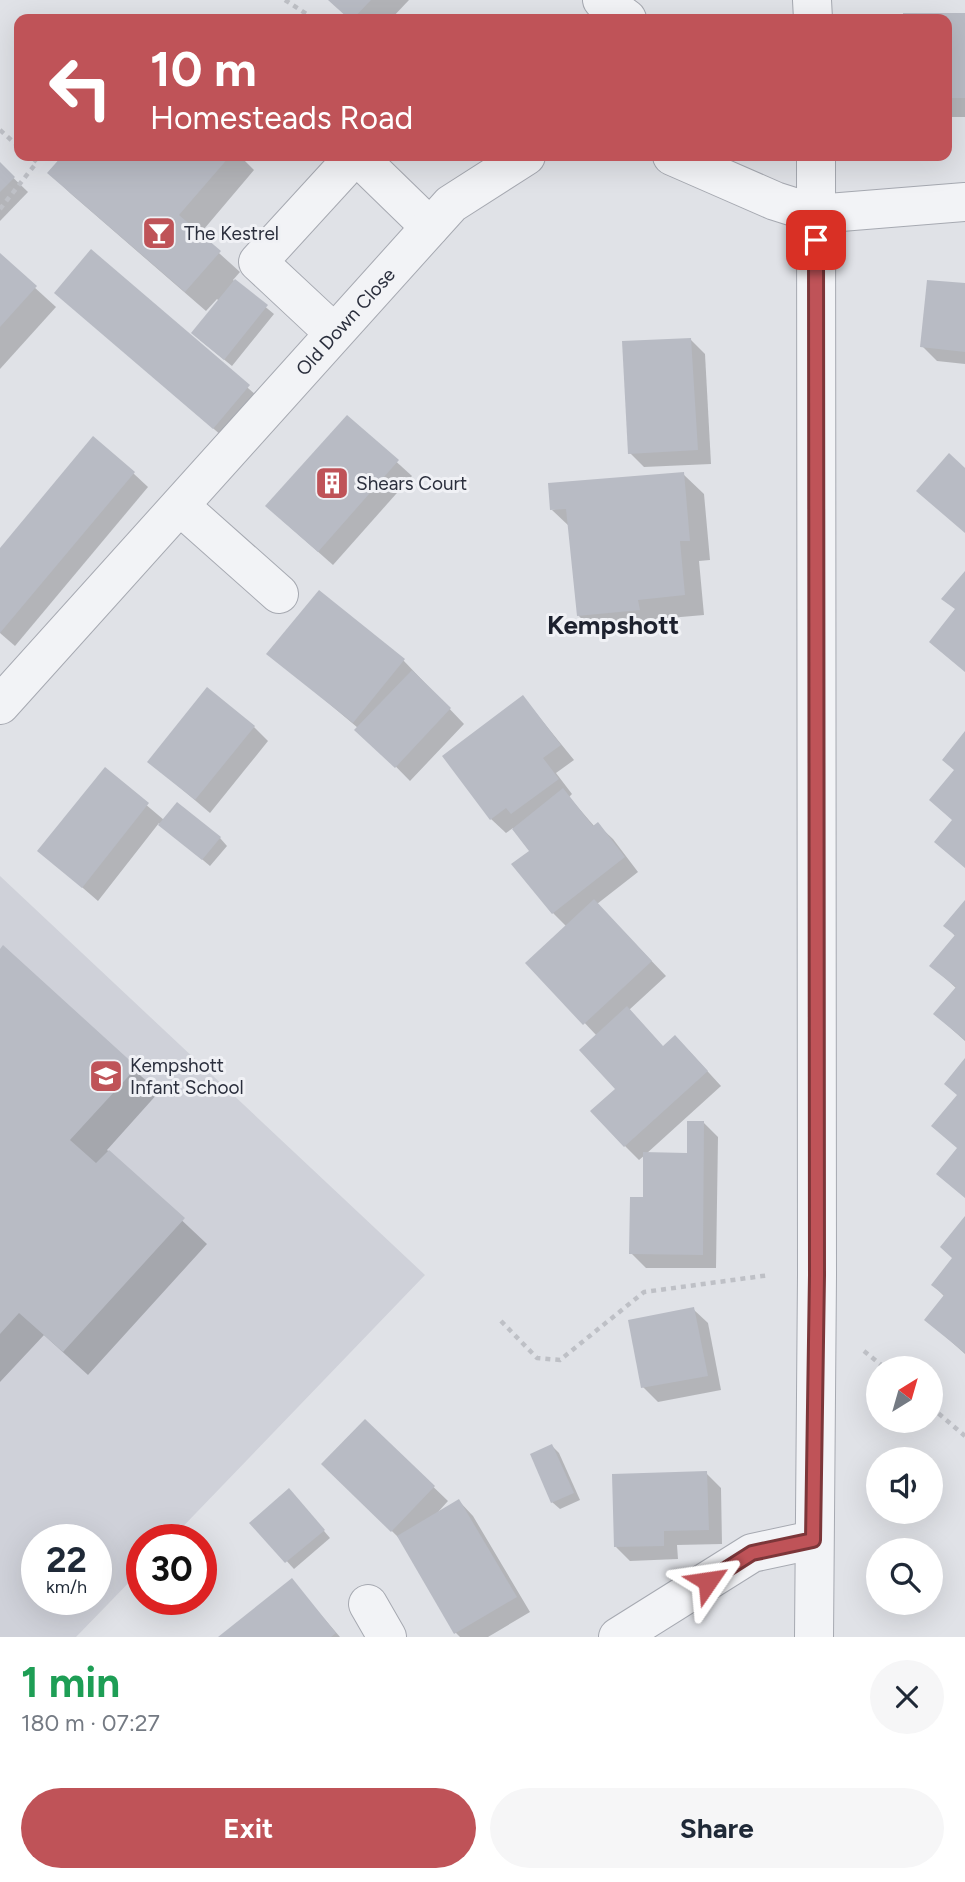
<!DOCTYPE html>
<meta charset="utf-8">
<style>
:root{--surface:#fff;--page:#f6f6f7;--text:#1f2937;--muted:#747a83;--accent:#bf5358}
body{margin:0;font-family:Figtree,sans-serif;background:var(--page);color:var(--text);height:100vh;display:flex;flex-direction:column;font-size:26px;white-space:nowrap}
*{box-sizing:border-box;margin:0}
p{font-size:23px;color:var(--muted)}
.icon{flex:none;width:38px;height:38px;fill:none;stroke:currentColor;stroke-width:2;stroke-linecap:round;stroke-linejoin:round}
.map{position:relative;height:1637px;overflow:hidden}
.drawer{display:flex;flex-direction:column;background:var(--surface);flex:1}
.drawer>*{flex:none}
.hud{position:absolute;left:14px;top:14px;width:938px;height:147px;border-radius:14px;box-shadow:0 7px 28px #0002;background:#bf5358;color:#fff;overflow:hidden}
.needle{width:46px;rotate:37deg}
.tools{position:absolute;left:866px;top:1356px;display:grid;gap:14px}
.tools a{display:grid;place-items:center;width:77px;height:77px;border-radius:50%;background:var(--surface);box-shadow:0 7px 28px #0002;font-size:35px}
.speed{position:absolute;left:21px;top:1524px;display:flex;gap:14px;font-size:35px;font-weight:700;text-align:center}
.speed>*{display:grid;place-content:center;width:91px;height:91px;border-radius:50%;background:var(--surface);box-shadow:0 7px 28px #0002;line-height:1}
.speed small{font-size:18px;font-weight:400}
.speed .limit{border:10px solid #d22;background:#fff;color:#111}
.pin{position:absolute;display:grid;place-items:center;width:60px;height:60px;color:#fff;margin:-30px;border-radius:14px;box-shadow:0 4px 10px #0006}
.me{position:absolute;width:77px;margin:-38px;rotate:58deg;stroke-linejoin:round;filter:drop-shadow(0 0 5px #0008)}
.turn{display:flex;align-items:center;gap:24px;height:147px;padding:0 21px;font-size:32px}
.turn .icon{width:91px;height:91px;stroke-width:2.5}
.turn b{display:block;font-size:49px;line-height:60px}
.round{display:grid;place-items:center;flex:none;width:74px;height:74px;border-radius:37px;background:var(--page)}
.overview{display:flex;align-items:center;justify-content:space-between;height:119px;padding:0 21px}
h1{font-size:42px;font-weight:700;line-height:52px;color:#1e9e55}
.button{display:flex;gap:14px;margin-top:auto;padding:14px 21px}
.button a{flex:1;height:80px;border-radius:42px;background:var(--accent);color:#fff;font-size:28px;font-weight:700;line-height:80px;text-align:center}
.button a+a{background:var(--page);color:var(--text)}
.map>svg:first-child{display:block}
.built{fill:#cfd1d9;fill-rule:evenodd}
.shadow{fill:#0003}
.building{fill:#b8bbc4}
.lines{fill:none;stroke-linecap:round;stroke-linejoin:round}
.minor-casing{stroke:#a6a9b1;stroke-width:40}
.path{stroke:#bec0c6;stroke-width:4.5;stroke-dasharray:5 5;stroke-linecap:butt}
.minor{stroke:#f2f3f6;stroke-width:38}
.route-casing{stroke:#7c3639;stroke-width:18}
.route{stroke:#bf5358;stroke-width:12}
.labels{text-anchor:middle;dominant-baseline:central;stroke-width:6;stroke-linejoin:round;paint-order:stroke}
.poi-label{font-size:19px;fill:#2b2f3d;stroke:#f0f1f5;text-anchor:start}
.street-label{font-size:19px;fill:#2b2f3d;stroke:#f0f1f5}
.district-label{font-size:26px;font-weight:bold;fill:#1d212e;stroke:#f0f1f5}
</style>
<div class="map">
<svg width="965" height="1637" viewBox="0 0 965 1637">
<rect width="100%" height="100%" fill="#e0e2e7"/>
<!-- built -->
<path class="built" d="M0,876L425,1275L170,1540H142V1569L76,1637H0ZM37,1540H96V1600H37Z"/>
<!-- shadow -->
<g class="shadow">
<polygon points="329,0 409,0 391,19 350,19"/>
<polygon points="905,15 965,15 965,117 947,117 947,19 905,19"/>
<polygon points="64,156 240,156 254,170 199,235 240,272 233,280 274,314 232,366 200,340 219,301 217,299 206,311 70,193 50,173"/>
<polygon points="0,165 28,192 0,221"/>
<polygon points="91,252 263,401 229,442 56,293"/>
<polygon points="0,256 56,307 0,369"/>
<polygon points="965,285 965,364 937,361 922,346"/>
<polygon points="691,340 705,354 711,464 644,467 630,453"/>
<polygon points="347,417 412,476 333,565 282,520"/>
<polygon points="133,473 148,487 15,646 0,633 0,550"/>
<polygon points="683,474 704,494 710,560 699,561 704,615 658,619 659,630 598,636 578,615 570,527 552,510"/>
<polygon points="269,653 403,660 464,724 410,781 358,728"/>
<polygon points="523,697 574,760 556,773 572,794 569,797 595,827 598,825 613,839 638,872 597,904 666,976 629,1010 664,1048 689,1051 721,1086 646,1154 689,1154 704,1123 718,1137 716,1268 646,1268 631,1253 645,1198 645,1155 639,1160 625,1146 617,1089 597,1036 528,963 567,927 553,913 532,851 513,828 506,833 491,819"/>
<polygon points="254,727 268,741 210,813 150,762"/>
<polygon points="105,770 164,820 220,838 227,846 210,866 159,823 98,901 40,851"/>
<polygon points="965,902 965,1041 935,1014 957,989 932,966 956,937 946,926"/>
<polygon points="0,951 159,1092 107,1150 207,1244 88,1375 44,1335 0,1382"/>
<polygon points="965,1218 965,1354 927,1320 945,1297 933,1285 954,1259"/>
<polygon points="693,1309 708,1323 721,1390 658,1402 643,1387"/>
<polygon points="365,1421 448,1501 438,1512 459,1501 473,1516 530,1612 488,1637 460,1637 456,1633 400,1539 324,1464"/>
<polygon points="552,1446 559,1453 580,1500 560,1509 552,1502"/>
<polygon points="706,1473 721,1488 722,1544 677,1545 678,1559 630,1561 616,1547"/>
<polygon points="296,1498 330,1538 294,1569 252,1523"/>
<polygon points="292,1581 340,1637 221,1637"/>
</g>
<!-- building -->
<g class="building">
<polygon points="328,0 371,0 353,19 349,19"/>
<polygon points="903,13 965,13 965,98 947,98 947,19 903,19"/>
<polygon points="62,156 230,156 179,215 221,251 185,292 47,173"/>
<polygon points="0,162 15,177 0,192"/>
<polygon points="91,249 250,385 213,429 54,293"/>
<polygon points="0,253 37,286 0,327"/>
<polygon points="235,279 268,305 224,360 191,333"/>
<polygon points="927,280 965,283 965,352 920,347"/>
<polygon points="691,338 698,450 628,454 622,341"/>
<polygon points="347,415 399,460 318,552 265,506"/>
<polygon points="93,436 135,472 0,633 0,548"/>
<polygon points="949,453 965,468 965,533 916,491"/>
<polygon points="684,472 690,541 680,541 685,595 638,600 640,610 577,616 566,509 550,510 548,483"/>
<polygon points="965,571 965,672 929,642 955,609 941,599"/>
<polygon points="319,590 405,659 353,723 266,654"/>
<polygon points="412,670 451,708 395,768 354,730"/>
<polygon points="207,687 255,726 195,800 147,762"/>
<polygon points="523,695 561,745 543,758 559,779 511,814 506,808 490,820 442,756"/>
<polygon points="965,731 965,868 934,842 952,820 929,800 954,770 942,760"/>
<polygon points="105,767 149,803 82,888 37,851"/>
<polygon points="563,788 593,826 598,822 625,857 552,914 511,864 529,851 512,829"/>
<polygon points="177,802 221,837 202,860 158,825"/>
<polygon points="594,899 652,961 583,1025 525,963"/>
<polygon points="965,900 965,1040 933,1014 956,987 929,966 955,935 943,926"/>
<polygon points="3,945 137,1067 70,1140 96,1163 109,1150 185,1218 63,1352 19,1313 0,1334 0,949"/>
<polygon points="627,1006 663,1046 675,1035 708,1071 624,1147 590,1111 615,1089 579,1050"/>
<polygon points="965,1058 965,1198 936,1174 957,1148 931,1126 957,1095 944,1084"/>
<polygon points="687,1121 704,1121 703,1255 629,1254 630,1197 643,1197 643,1152 687,1153"/>
<polygon points="965,1216 965,1353 924,1320 944,1295 931,1285 952,1258 940,1247"/>
<polygon points="694,1307 708,1376 641,1388 628,1320"/>
<polygon points="365,1419 435,1486 391,1532 321,1464"/>
<polygon points="552,1444 574,1493 551,1503 530,1454"/>
<polygon points="707,1471 709,1530 664,1531 664,1546 614,1547 612,1474"/>
<polygon points="289,1488 325,1530 285,1563 249,1523"/>
<polygon points="459,1499 517,1597 454,1634 397,1536"/>
<polygon points="292,1578 336,1633 331,1637 218,1637"/>
</g>
<g class="lines">
<!-- minor casing -->
<g class="minor-casing">
<g id="minor">
<polyline points="602,0 627,19"/>
<polyline points="812,0 813,19"/>
<polyline points="357,156 430,227"/>
<polyline points="672,156 775,201 816,214 965,202"/>
<polyline points="333,332 258,262 355,156"/>
<polyline points="180,506 279,594"/>
<path id="s1" d="M0,705L451,204L526,156"/>
<polyline points="368,1604 387,1637"/>
<polyline points="618,1637 752,1553 813,1540"/>
<polyline points="814,1637 817,1275 816,156"/>
</g>
</g>
<!-- path -->
<g class="path">
<polyline points="285,0 314,19"/>
<polyline points="0,130 19,147"/>
<polyline points="0,209 37,162 30,156"/>
<polyline points="501,1321 537,1358 560,1360 644,1292 770,1275"/>
<polyline points="864,1351 885,1368"/>
<polyline points="931,1407 965,1436"/>
</g>
<!-- minor -->
<use href="#minor" class="minor"/>
</g>
<g class="lines">
<!-- route casing -->
<g class="route-casing">
<polyline id="route" points="708,1581 752,1553 813,1540 817,1275 816,240"/>
</g>
<!-- route -->
<use href="#route" class="route"/>
</g>
<!-- icons -->
<defs>
<g id="bar-square" transform="scale(1.75)"><rect x="-9" y="-9" width="18" height="18" rx="4" fill="#bf5358" stroke="#f0f1f5"/><path d="M-6-5H6L.8 .8V4.5H3.5V6h-7V4.5H-.8V.8Z" fill="#fff"/></g>
<g id="building-square" transform="scale(1.75)"><rect x="-9" y="-9" width="18" height="18" rx="4" fill="#bf5358" stroke="#f0f1f5"/><path d="M-4-6H4V6H1V3H-1V6H-4ZM-2.5-4.3h1.7v1.8h-1.7ZM.8-4.3h1.7v1.8H.8ZM-2.5-1h1.7V.8h-1.7ZM.8-1h1.7V.8H.8Z" fill="#fff"/></g>
<g id="school-square" transform="scale(1.75)"><rect x="-9" y="-9" width="18" height="18" rx="4" fill="#bf5358" stroke="#f0f1f5"/><path d="M0-5L7-2L0 1L-7-2ZM-4 1L0 2.5L4 1V4Q0 6-4 4Z" fill="#fff"/></g>
</defs>
<g fill-rule="evenodd">
<use href="#bar-square" x="159" y="233"/>
<use href="#building-square" x="332" y="483"/>
<use href="#school-square" x="106" y="1076"/>
</g>
<g class="labels">
<!-- poi labels -->
<g class="poi-label">
<text x="184" y="233">The Kestrel</text>
<text x="356" y="483">Shears Court</text>
<text x="130" y="1065">Kempshott<tspan x="130" dy="22">Infant School</tspan></text>
</g>
<!-- street labels -->
<g class="street-label">
<text stroke="none"><textPath href="#s1" startOffset="516">Old Down Close</textPath></text>
</g>
<!-- district labels -->
<g class="district-label">
<text x="613" y="625">Kempshott</text>
</g>
</g>
</svg>
<div class="tools">
<a><svg class="needle" viewBox="-14 -14 28 28"><path d="M0-13l5 13h-10z" fill="#e53935"/><path d="M0 13l5-13h-10z" fill="#747a83"/></svg></a>
<a><svg class="icon" aria-label="sound" viewBox="0 0 24 24"><path d="M4 9h4l5-4v14l-5-4H4zM17 9q2 3 0 6"/></svg></a>
<a><svg class="icon" aria-label="search" viewBox="0 0 24 24"><circle cx="10" cy="10" r="6"/><path d="M15 15l6 6"/></svg></a>
</div>
<div class="speed"><div>22<small>km/h</small></div><div class="limit">30</div></div>
<div class="pin" style="left:816px;top:240px;background:#d93025"><svg class="icon" aria-label="arrive" viewBox="0 0 24 24"><path d="M6 21V4h12l-3 4 3 4H6"/></svg></div>
<svg class="me" style="left:708px;top:1581px" viewBox="-20 -20 40 40"><path d="M0-17L14 15 0 8-14 15z" fill="#bf5358" stroke="#fff" stroke-width="4"/></svg>
<div class="hud">
<div class="turn"><svg class="icon" aria-label="left" viewBox="0 0 24 24"><path d="M17 20v-9H6M10 6l-5 5 5 5"/></svg><div><b>10 m</b>Homesteads Road</div></div>
</div>
</div>
<section class="drawer">
<div class="overview"><div><h1>1 min</h1><p>180 m · 07:27</p></div><a class="round"><svg class="icon" aria-label="close" viewBox="0 0 24 24"><path d="M6 6l12 12M18 6L6 18"/></svg></a></div>
<div class="button"><a>Exit</a><a>Share</a></div>
</section>
